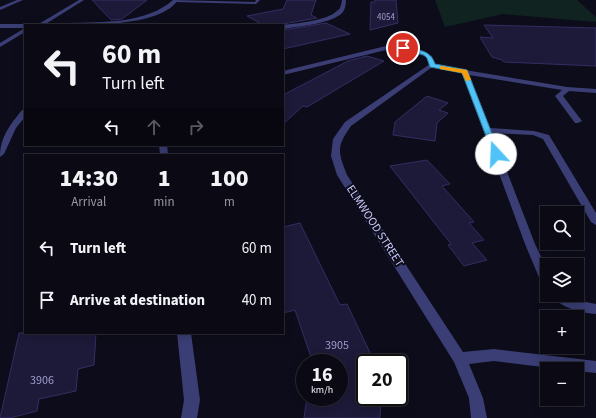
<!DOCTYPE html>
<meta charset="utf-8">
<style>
:root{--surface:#0a0914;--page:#181722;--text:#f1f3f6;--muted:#999aa0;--line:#2a2a34}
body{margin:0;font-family:"Source Sans 3",sans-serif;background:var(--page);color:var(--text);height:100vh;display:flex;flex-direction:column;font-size:15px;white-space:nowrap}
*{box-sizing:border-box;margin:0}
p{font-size:13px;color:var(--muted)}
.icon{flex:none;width:22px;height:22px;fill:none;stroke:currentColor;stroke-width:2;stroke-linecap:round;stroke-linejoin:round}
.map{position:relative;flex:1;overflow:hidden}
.sheet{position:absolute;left:24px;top:154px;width:260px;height:180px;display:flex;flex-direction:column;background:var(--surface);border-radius:0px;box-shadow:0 2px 10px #0003,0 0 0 1px var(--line)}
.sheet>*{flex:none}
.banner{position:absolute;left:24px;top:24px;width:260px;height:122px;border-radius:0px;box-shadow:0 2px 10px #0003,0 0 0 1px var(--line);background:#0a0914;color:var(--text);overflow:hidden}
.fabs{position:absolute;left:540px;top:206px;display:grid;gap:8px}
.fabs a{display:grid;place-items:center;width:44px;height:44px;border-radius:0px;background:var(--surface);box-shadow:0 2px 10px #0003,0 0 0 1px var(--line);font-size:20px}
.speed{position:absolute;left:296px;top:354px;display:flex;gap:8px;font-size:20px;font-weight:700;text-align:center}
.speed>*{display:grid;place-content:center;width:52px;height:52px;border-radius:50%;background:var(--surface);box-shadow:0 2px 10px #0003,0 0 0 1px var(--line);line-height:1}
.speed small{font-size:10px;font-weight:400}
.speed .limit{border:2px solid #111;border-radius:6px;background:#fff;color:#111}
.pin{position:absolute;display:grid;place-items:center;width:34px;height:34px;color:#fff;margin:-17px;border:2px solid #fff;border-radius:50%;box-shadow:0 1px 4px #0007}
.me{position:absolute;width:44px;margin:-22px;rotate:340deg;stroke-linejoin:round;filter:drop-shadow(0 0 3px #0008)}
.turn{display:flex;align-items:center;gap:14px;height:84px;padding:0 12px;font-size:18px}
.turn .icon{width:52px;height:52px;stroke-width:2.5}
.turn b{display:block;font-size:28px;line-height:34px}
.lanes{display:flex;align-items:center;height:38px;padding:0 12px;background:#0003;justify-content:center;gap:20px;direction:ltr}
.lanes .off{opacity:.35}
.eta{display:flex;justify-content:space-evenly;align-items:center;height:68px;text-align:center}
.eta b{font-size:24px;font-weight:800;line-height:28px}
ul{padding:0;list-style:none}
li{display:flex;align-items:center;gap:12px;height:52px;padding:0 12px}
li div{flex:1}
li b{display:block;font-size:15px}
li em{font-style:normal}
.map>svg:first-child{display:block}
.green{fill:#102321}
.building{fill:#1d1a39;stroke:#332d63}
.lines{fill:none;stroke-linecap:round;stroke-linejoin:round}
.lane{fill:#3a3e75;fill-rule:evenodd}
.street{fill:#3a3e75;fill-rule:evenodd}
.route{fill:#4fc3f7;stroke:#337fa1}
.slow{fill:#f59e0b}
.labels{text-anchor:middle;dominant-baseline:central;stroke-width:4;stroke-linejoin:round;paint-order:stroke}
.far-number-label{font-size:9px;fill:#9f9dca}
.street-label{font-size:12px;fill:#cac9fb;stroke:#0d0c1a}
.near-number-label{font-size:12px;fill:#9f9dca}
</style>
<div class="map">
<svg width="596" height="418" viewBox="0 0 596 418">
<rect width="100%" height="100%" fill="#0d0c1a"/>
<!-- green -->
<polygon class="green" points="435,0 577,0 596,17 596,22 503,14 445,27"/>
<!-- building -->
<g class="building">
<polygon points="92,0 147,0 122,19 111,20"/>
<polygon points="287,0 316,0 311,15 317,18 283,24 282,25 263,25 247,16 283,9"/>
<polygon points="375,0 396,0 398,23 370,30 371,2 375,2"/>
<polygon points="326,23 350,34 283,49 283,30"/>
<polygon points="484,25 596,28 596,66 504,62 502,60 492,57 480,37 493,38"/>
<polygon points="367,56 384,61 307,107 303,106 283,124 283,95 348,61"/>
<polygon points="427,96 448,103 439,110 448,113 437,123 435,141 393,135 395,122"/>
<polygon points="427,160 450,184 442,186 474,222 469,223 484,240 472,243 487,260 464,266 448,245 451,244 390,166"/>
<polygon points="300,223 340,305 347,304 372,357 365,359 365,397 381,397 380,418 304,418 307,397 339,397 339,363 313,363 295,310 283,313 283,227"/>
<polygon points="19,333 96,333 94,365 78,369 76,391 39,399 37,411 10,418 0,418"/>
</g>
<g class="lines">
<!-- lane -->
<g class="lane">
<polygon points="17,0 23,0 0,10 0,7"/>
<polygon points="79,0 84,0 44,25 37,25"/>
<polygon points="173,0 255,2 256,0 260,0 256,4 175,2"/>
<polygon points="25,28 25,32 0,47 0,43"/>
<path d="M386,46C403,46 417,48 432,56L435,64L447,67L567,87L596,89V93L569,91L563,96L582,121L578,123H575L555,96L562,90L469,75L490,128L534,131L549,135L596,213V225L591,222L543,139L533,135L492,133L535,244L547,269V287L543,285L541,282L525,244L462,73L430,66L427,58C414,50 401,50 386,50L283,75V71Z"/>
<polygon points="159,145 167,145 168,155 160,155"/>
<path d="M552,295H568L581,301L596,304V314C583,313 559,308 552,295Z"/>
<polygon points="177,333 191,333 200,400 197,418 181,418 184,400"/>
</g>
<!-- street -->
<g class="street">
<path d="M173,0H178C175,4 171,8 167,10C142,25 94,25 65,25L68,23C102,22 146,24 173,0Z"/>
<path d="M342,0H346C346,4 345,9 343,12C333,24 298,26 283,29V25C298,23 326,21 337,11C341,9 341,4 342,0Z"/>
<polygon points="0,24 25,24 27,25 25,25 25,28 0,28"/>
<path d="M430,64L435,65L351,126C336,147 338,152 347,175L463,352L494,349L596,361V373L577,371V369H559L494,361L469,364L483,398L487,418H471L469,398L454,362L337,175L331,156L333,139L345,122Z"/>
<path d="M22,110H25V117L16,128L4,154L0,157C0,137 10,125 22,110Z"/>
</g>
</g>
<!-- route -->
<path class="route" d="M403,47C417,50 430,49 435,64L467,70L500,154L499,156H494L493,154L462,73L430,67L427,58L424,55L401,50V47Z"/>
<!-- slow -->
<polygon class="slow" points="440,66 467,70 471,80 466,81 462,73 440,69"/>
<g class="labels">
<!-- far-number labels -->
<g class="far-number-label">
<text x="386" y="17">4054</text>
</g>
<!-- street labels -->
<g class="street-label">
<text transform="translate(375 226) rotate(57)">ELMWOOD STREET</text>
</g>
<!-- near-number labels -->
<g class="near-number-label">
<text x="337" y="345">3905</text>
<text x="42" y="380">3906</text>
</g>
</g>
</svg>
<div class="fabs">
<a><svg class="icon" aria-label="search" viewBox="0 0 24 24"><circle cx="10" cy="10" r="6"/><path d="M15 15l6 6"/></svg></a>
<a><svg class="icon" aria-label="layers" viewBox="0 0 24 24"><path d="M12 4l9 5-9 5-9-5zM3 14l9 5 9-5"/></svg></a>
<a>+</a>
<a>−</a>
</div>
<div class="speed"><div>16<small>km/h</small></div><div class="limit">20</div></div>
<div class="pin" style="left:403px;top:48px;background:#d93025"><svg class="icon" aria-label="arrive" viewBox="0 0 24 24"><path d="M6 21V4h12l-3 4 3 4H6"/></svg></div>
<svg class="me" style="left:496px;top:154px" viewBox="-20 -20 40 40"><circle r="19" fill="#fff"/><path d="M0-13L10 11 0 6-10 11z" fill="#4fc3f7"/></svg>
<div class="banner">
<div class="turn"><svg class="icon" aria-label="left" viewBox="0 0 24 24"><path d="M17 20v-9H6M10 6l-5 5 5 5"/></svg><div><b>60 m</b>Turn left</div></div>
<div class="lanes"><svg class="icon" aria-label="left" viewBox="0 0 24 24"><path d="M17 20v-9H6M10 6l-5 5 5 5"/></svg><svg class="icon off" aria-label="ahead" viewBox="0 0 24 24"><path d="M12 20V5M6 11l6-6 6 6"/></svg><svg class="icon off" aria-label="right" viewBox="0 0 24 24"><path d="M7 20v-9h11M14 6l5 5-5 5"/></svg></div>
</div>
<section class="sheet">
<div class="eta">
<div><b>14:30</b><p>Arrival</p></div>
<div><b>1</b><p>min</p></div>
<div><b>100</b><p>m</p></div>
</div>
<ul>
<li><svg class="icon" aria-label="left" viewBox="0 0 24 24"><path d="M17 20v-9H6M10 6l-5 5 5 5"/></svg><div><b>Turn left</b></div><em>60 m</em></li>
<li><svg class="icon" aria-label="arrive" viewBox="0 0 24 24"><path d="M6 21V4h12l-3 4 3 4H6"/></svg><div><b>Arrive at destination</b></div><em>40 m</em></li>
</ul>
</section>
</div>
